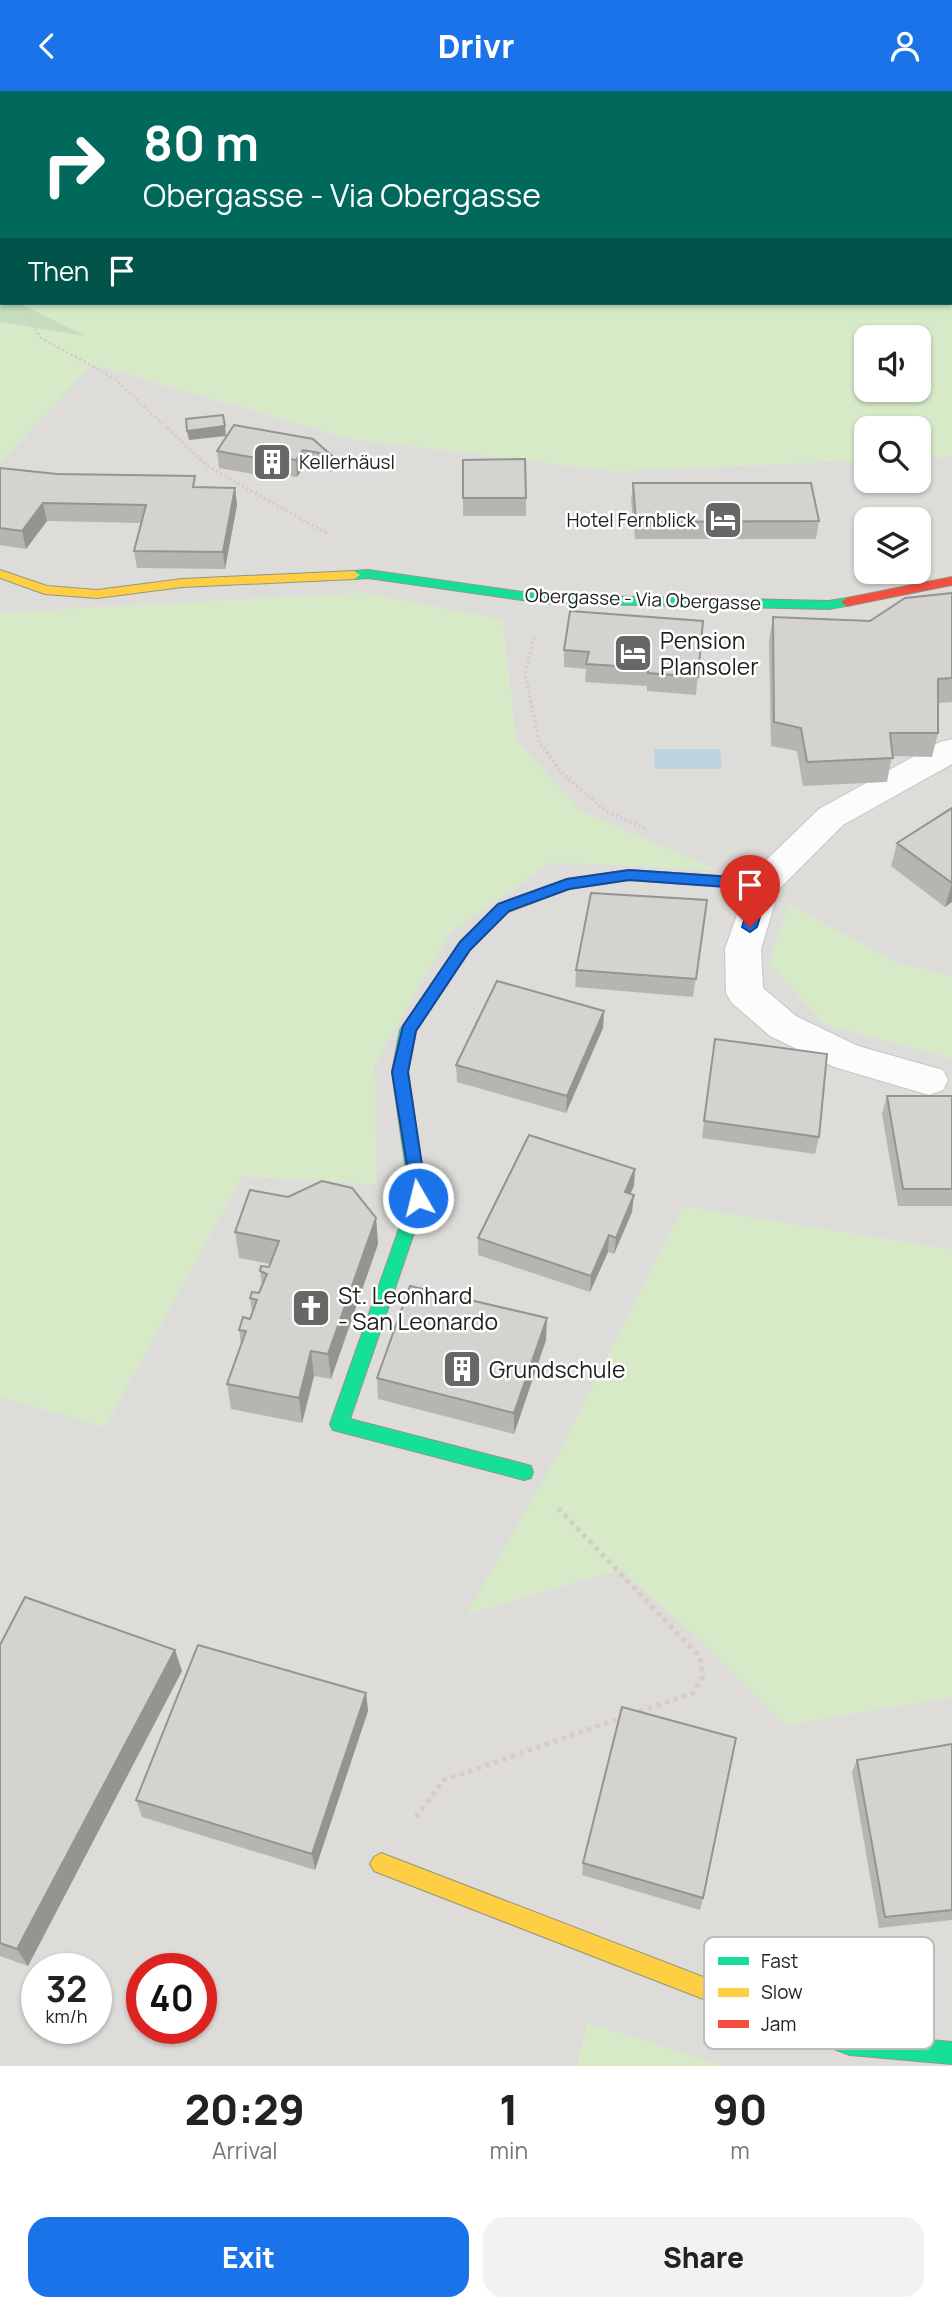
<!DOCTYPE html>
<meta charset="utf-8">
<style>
:root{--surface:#fff;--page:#f2f2f2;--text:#222;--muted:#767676;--accent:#1a73e8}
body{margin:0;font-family:Manrope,sans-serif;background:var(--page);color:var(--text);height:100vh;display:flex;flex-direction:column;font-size:26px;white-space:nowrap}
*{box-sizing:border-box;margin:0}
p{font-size:23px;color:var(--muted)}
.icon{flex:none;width:38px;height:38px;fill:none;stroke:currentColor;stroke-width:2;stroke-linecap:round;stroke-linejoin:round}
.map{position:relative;height:1975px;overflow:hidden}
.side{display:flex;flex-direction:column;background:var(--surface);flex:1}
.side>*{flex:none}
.hud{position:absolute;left:0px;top:0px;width:952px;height:214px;box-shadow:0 2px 5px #0004;background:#00695c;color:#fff;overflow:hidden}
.controls{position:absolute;left:854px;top:234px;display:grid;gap:14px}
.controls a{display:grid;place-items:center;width:77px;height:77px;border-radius:14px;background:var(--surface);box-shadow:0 2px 5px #0004;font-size:35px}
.speed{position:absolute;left:21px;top:1862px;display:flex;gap:14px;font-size:35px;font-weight:700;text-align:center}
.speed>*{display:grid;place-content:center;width:91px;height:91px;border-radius:50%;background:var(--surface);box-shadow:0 2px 5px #0004;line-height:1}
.speed small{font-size:18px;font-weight:400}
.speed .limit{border:10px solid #d22;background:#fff;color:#111}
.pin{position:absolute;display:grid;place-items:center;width:60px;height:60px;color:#fff;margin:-72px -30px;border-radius:50% 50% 50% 0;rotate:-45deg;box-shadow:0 0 7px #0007}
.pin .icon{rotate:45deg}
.me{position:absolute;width:77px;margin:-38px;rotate:352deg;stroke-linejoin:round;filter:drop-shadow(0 0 5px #0008)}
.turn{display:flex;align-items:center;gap:24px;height:147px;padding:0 28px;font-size:32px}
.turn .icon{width:91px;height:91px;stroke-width:2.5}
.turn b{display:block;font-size:49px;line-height:60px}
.then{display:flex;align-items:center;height:66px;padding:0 28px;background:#0003;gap:14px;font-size:26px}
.eta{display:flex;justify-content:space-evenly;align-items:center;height:119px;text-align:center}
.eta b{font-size:42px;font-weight:800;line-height:49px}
.primary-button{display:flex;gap:14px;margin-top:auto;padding:14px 28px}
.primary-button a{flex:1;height:80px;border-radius:21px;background:var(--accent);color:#fff;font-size:28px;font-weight:800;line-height:80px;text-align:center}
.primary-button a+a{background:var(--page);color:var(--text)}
header{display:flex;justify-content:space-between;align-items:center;height:91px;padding:0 28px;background:var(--accent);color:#fff;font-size:32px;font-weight:800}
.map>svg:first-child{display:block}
.residential{fill:#dddcd9;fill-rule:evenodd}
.grass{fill:#d6eac8;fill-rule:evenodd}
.forest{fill:#c5dcbe}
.water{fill:#bdd4e0}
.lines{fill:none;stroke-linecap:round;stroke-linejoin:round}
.lane-casing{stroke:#c6c6c4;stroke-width:2}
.street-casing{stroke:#c6c6c4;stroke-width:2}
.fast-casing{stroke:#929780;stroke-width:2}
.slow-casing{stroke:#929780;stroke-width:2}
.jam-casing{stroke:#929780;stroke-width:2}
.path-far2{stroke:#d7ccc8;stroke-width:2.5;stroke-dasharray:2.5 2.5;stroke-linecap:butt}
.path-far1{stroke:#d7ccc8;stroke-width:3.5;stroke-dasharray:2.5 2.5;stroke-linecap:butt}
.path{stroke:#d7ccc8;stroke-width:5;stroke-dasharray:4.5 4.5;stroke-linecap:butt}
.lane{fill:#fcfcfc;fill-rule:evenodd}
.street{fill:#fcfcfc;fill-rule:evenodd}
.fast{fill:#16e098;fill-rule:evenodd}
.slow{fill:#ffcf43;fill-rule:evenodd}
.jam{fill:#f24e42;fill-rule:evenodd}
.wall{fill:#b6b5b2}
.shaded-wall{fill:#949491}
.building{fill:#d4d3cf;stroke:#949491;stroke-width:2}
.route{fill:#1a73e8;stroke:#114b97;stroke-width:2}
.labels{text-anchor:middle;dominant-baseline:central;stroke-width:5;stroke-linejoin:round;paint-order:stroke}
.far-poi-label{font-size:19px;fill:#1f1f1f;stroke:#fff;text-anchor:start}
.far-street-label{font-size:19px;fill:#1f1f1f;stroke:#fff}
.poi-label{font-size:23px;fill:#1f1f1f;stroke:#fff;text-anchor:start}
.key{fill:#fff;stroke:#bcbcbc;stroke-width:2}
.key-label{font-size:19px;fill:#1f1f1f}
</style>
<header><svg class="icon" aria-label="back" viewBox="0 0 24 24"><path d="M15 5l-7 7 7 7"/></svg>Drivr<svg class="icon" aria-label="person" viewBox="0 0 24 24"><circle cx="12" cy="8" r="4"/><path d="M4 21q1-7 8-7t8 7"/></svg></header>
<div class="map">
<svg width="952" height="1975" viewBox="0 0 952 1975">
<rect width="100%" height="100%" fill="#eeede8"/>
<!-- residential -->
<path class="residential" d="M92,273L352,348L615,380L866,369V390H919V367L952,365V886L897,872L789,814L824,933L952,967V1159L684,1116L559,1362L468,1522L621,1478L706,1554L785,1634L952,1606V1975H723L588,1933L577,1975H0V1306L105,1335L242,1085L376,1093L374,975L449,842L551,771L714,778L580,720L516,649L502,529L363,502L0,522V371ZM866,429H919V481H866ZM37,1878H96V1937H37ZM142,1878H201V1937H142Z"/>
<!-- grass -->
<g class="grass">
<path d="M0,0H952V365L919,367V338H866V369L615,380L352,348L92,273L0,371V231L82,244L20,212H950V2H2V210ZM866,247H919V299H866Z"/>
<polygon points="363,502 502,529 516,649 580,720 717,779 551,771 449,842 374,975 377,1093 242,1085 105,1336 0,1306 0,522"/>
<polygon points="789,814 897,872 952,886 952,967 824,933 769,872"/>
<polygon points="684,1116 952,1159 952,1606 785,1634 706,1554 621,1478 467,1522 559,1362"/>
<polygon points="588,1932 723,1975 577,1975"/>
</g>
<!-- forest -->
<polygon class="forest" points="0,210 20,212 85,245 0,231"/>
<!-- water -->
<polygon class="water" points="654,658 720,658 722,678 655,678"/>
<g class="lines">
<!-- lane casing -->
<g class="lane-casing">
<rect id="lane" x="950" y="104" width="2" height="10"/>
</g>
<!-- street casing -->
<g class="street-casing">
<polygon id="street" points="952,648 952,673 843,734 779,798 761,858 763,897 796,925 858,955 943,979 948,989 943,999 929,1004 834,976 770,945 732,912 726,902 725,858 751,784 819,718 940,651"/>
</g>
<!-- fast casing -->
<g class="fast-casing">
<g id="fast">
<polygon points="368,479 543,504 829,510 847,507 853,511 851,514 829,518 543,512 368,487 354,488 348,484 354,480"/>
<polygon points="629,779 763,788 770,793 763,798 629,789 569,798 508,821 470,859 416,940 408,981 426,1107 350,1328 524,1373 531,1375 533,1381 531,1387 524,1389 333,1339 330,1333 410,1107 392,981 400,939 460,851 498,813 567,788"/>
<polygon points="742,1901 850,1942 952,1951 952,1973 850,1964 734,1920 731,1912 734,1904"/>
</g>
</g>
<!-- slow casing -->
<g class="slow-casing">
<g id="slow">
<polygon points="0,479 47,495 97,499 182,488 354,480 360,484 354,488 182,496 97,507 45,503 0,487"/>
<polygon points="381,1762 750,1904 753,1912 750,1920 742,1923 374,1780 370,1773 374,1766"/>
</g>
</g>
<!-- jam casing -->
<g class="jam-casing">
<polygon id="jam" points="952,486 952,494 847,515 841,511 847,507"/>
</g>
<!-- path-far2 -->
<g class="path-far2">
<polyline points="0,186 2,188"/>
<polyline points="19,212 41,247 114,287 169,339"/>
</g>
<!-- path-far1 -->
<g class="path-far1">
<polyline points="167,337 209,376 328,443"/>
<polyline points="534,546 525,582 539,651 564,684 606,720 648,739"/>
</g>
<!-- path -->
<g class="path">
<polyline points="558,1417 700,1566 703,1585 693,1602 635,1622"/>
<polyline points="416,1726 444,1689 624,1626"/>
</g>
<!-- lane -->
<use href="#lane" class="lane"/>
<!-- street -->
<use href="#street" class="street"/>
<!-- fast -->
<use href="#fast" class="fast"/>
<!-- slow -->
<use href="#slow" class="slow"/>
<!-- jam -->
<use href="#jam" class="jam"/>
</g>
<!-- wall -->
<g class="wall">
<polygon points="234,334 331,364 332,381 304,376 297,386 277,383 275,387 219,377 217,360"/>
<polygon points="463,369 526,407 526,425 463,425"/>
<polygon points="0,377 57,383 197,396 235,397 237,414 225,478 137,477 134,460 141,432 47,430 26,458 0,454"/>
<polygon points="633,392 819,430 816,448 635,448 631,410"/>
<polygon points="952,502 952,611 938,612 938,642 932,666 892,665 887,691 803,695 797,660 771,655 769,550 773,526 870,530"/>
<polygon points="703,530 696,604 647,600 647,595 585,591 586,578 564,576 564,559"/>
<polygon points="952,717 952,811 945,816 891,775 897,752"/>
<polygon points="707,809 693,906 575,896 576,879"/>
<polygon points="604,920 603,937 566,1022 457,991 456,974"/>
<polygon points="715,948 819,1046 815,1063 702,1047"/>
<polygon points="887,1005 952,1005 952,1115 898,1115 882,1023"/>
<polygon points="634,1095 630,1103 632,1121 614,1163 608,1161 590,1201 478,1164 478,1147"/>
<polygon points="376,1127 378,1153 331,1288 314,1285 302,1332 231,1318 227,1293 241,1253 239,1239 250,1228 252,1221 250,1207 259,1202 262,1195 260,1180 269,1176 270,1173 239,1167 235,1141"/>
<polygon points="546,1249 514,1343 378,1308 377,1287"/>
<polygon points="0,1554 175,1559 182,1580 28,1875 0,1865"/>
<polygon points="366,1602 368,1620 315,1779 142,1726 136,1709"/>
<polygon points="952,1653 952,1829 879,1837 852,1681 857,1669"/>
<polygon points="583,1772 703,1807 700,1819 582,1784"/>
</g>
<!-- shaded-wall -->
<g class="shaded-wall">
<polygon points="225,335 226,345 189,349 187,340"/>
<polygon points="303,359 304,376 297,386 296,369"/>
<polygon points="275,366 277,383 275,387 273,370"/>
<polygon points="235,397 237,414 225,478 223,461"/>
<polygon points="43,412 47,430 26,458 22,440"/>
<polygon points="952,792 952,811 945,816"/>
<polygon points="604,920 603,937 566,1022 567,1005"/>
<polygon points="635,1078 634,1095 623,1118 625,1101"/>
<polygon points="634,1104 632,1121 614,1163 616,1147"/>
<polygon points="376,1127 378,1153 331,1288 328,1263"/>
<polygon points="609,1144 608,1161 590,1201 591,1185"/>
<polygon points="547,1227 546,1249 514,1343 514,1322"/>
<polygon points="311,1260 314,1285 302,1332 299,1307"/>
<polygon points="175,1559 182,1580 28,1875 17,1858"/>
<polygon points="366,1602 368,1620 315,1779 312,1763"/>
</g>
<!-- building -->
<g class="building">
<polygon points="223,324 225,335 187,340 186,328"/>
<polygon points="234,334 313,348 331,364 303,359 296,369 275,366 273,370 217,360"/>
<polygon points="525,368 526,407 463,407 463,369"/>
<polygon points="0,377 57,383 195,385 193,396 235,397 223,461 134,460 146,414 43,412 22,440 0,437"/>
<polygon points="633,392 811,392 819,430 636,431"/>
<polygon points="952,502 952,587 938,588 938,642 890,642 893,667 807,671 801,637 774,631 773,526 870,530 905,507"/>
<polygon points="570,520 703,530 698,586 648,582 648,577 586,573 589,561 564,559"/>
<polygon points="952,717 952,792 897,752"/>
<polygon points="591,802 707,809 696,888 576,879"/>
<polygon points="497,890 604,920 567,1005 456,974"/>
<polygon points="715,948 827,963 819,1046 704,1030"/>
<polygon points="887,1005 952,1005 952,1098 903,1098"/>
<polygon points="529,1044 635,1078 625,1101 634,1104 616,1147 609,1144 591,1185 478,1147"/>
<polygon points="322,1090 352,1097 376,1127 328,1263 311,1260 299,1307 227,1293 246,1240 239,1239 243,1226 250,1228 257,1209 250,1207 252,1201 259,1202 267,1183 260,1180 261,1175 269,1176 279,1150 235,1141 250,1099 288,1106"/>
<polygon points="410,1195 547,1227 514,1322 377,1287"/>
<polygon points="25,1506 175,1559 17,1858 0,1852 0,1554"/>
<polygon points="198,1554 366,1602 312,1763 136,1709"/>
<polygon points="622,1616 736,1647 703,1807 583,1772"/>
<polygon points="952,1653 952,1819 885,1826 857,1669"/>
</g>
<!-- route -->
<polygon class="route" points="629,779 763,788 770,793 757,836 750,841 742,836 754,798 629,789 569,798 509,820 470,859 416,940 408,981 427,1107 424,1112 413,1112 392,981 403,935 460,851 498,813 567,788"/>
<!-- icons -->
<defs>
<g id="building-square" transform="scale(2.0125)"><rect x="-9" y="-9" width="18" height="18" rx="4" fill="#676765" stroke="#fff"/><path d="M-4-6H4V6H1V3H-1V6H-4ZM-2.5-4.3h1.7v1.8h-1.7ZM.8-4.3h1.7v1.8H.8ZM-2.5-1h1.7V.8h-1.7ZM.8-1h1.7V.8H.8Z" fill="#fff"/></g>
<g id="hotel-square" transform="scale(2.0125)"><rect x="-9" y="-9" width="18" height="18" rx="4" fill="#676765" stroke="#fff"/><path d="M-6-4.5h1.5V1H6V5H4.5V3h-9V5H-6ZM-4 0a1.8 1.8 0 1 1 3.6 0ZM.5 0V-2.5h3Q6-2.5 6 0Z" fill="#fff"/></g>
<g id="church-square" transform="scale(2.0125)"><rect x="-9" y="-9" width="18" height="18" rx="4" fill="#676765" stroke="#fff"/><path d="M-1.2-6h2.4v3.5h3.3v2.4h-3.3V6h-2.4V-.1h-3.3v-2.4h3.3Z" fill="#fff"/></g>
</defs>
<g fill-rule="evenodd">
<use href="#building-square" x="272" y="371"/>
<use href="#hotel-square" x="723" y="429"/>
<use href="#hotel-square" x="633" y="562"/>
<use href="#church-square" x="311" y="1217"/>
<use href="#building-square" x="462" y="1278"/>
</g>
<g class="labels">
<!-- far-poi labels -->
<g class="far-poi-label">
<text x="299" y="371">Kellerhäusl</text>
<text x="696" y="429" text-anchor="end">Hotel Fernblick</text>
</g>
<!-- far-street labels -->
<g class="far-street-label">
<text transform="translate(643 508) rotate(2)">Obergasse - Via Obergasse</text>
</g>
<!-- poi labels -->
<g class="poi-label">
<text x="660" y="549">Pension<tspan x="660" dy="26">Plansoler</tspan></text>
<text x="338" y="1204">St. Leonhard<tspan x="338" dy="26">- San Leonardo</tspan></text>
<text x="489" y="1278">Grundschule</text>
</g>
</g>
<!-- legend -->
<rect x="704" y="1846" width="230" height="112" rx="10" class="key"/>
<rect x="718" y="1866" width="31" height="8" fill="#16e098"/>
<rect x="718" y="1897" width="31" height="9" fill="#ffcf43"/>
<rect x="718" y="1929" width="31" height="8" fill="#f24e42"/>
<g class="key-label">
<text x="761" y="1877">Fast</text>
<text x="761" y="1908">Slow</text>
<text x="761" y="1940">Jam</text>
</g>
</svg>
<div class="controls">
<a><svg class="icon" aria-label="sound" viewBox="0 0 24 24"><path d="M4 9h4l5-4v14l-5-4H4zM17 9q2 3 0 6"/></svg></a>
<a><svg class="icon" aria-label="search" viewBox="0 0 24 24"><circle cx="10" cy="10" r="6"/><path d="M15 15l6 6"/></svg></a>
<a><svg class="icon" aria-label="layers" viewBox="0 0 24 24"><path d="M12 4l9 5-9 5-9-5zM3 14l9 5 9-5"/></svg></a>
</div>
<div class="speed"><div>32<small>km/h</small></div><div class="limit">40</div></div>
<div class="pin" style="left:750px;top:836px;background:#d93025"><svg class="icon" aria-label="arrive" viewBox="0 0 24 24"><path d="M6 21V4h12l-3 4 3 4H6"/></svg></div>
<svg class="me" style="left:418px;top:1107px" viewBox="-20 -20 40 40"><circle r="17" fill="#1a73e8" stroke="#fff" stroke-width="3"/><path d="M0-11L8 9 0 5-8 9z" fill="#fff"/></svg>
<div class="hud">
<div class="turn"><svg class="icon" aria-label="right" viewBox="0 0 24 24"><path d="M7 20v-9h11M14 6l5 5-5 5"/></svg><div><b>80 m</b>Obergasse - Via Obergasse</div></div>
<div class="then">Then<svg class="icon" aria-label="arrive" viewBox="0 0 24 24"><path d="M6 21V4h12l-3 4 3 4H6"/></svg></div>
</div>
</div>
<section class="side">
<div class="eta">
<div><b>20:29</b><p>Arrival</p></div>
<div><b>1</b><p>min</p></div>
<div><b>90</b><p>m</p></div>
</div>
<div class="primary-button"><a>Exit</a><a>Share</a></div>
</section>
